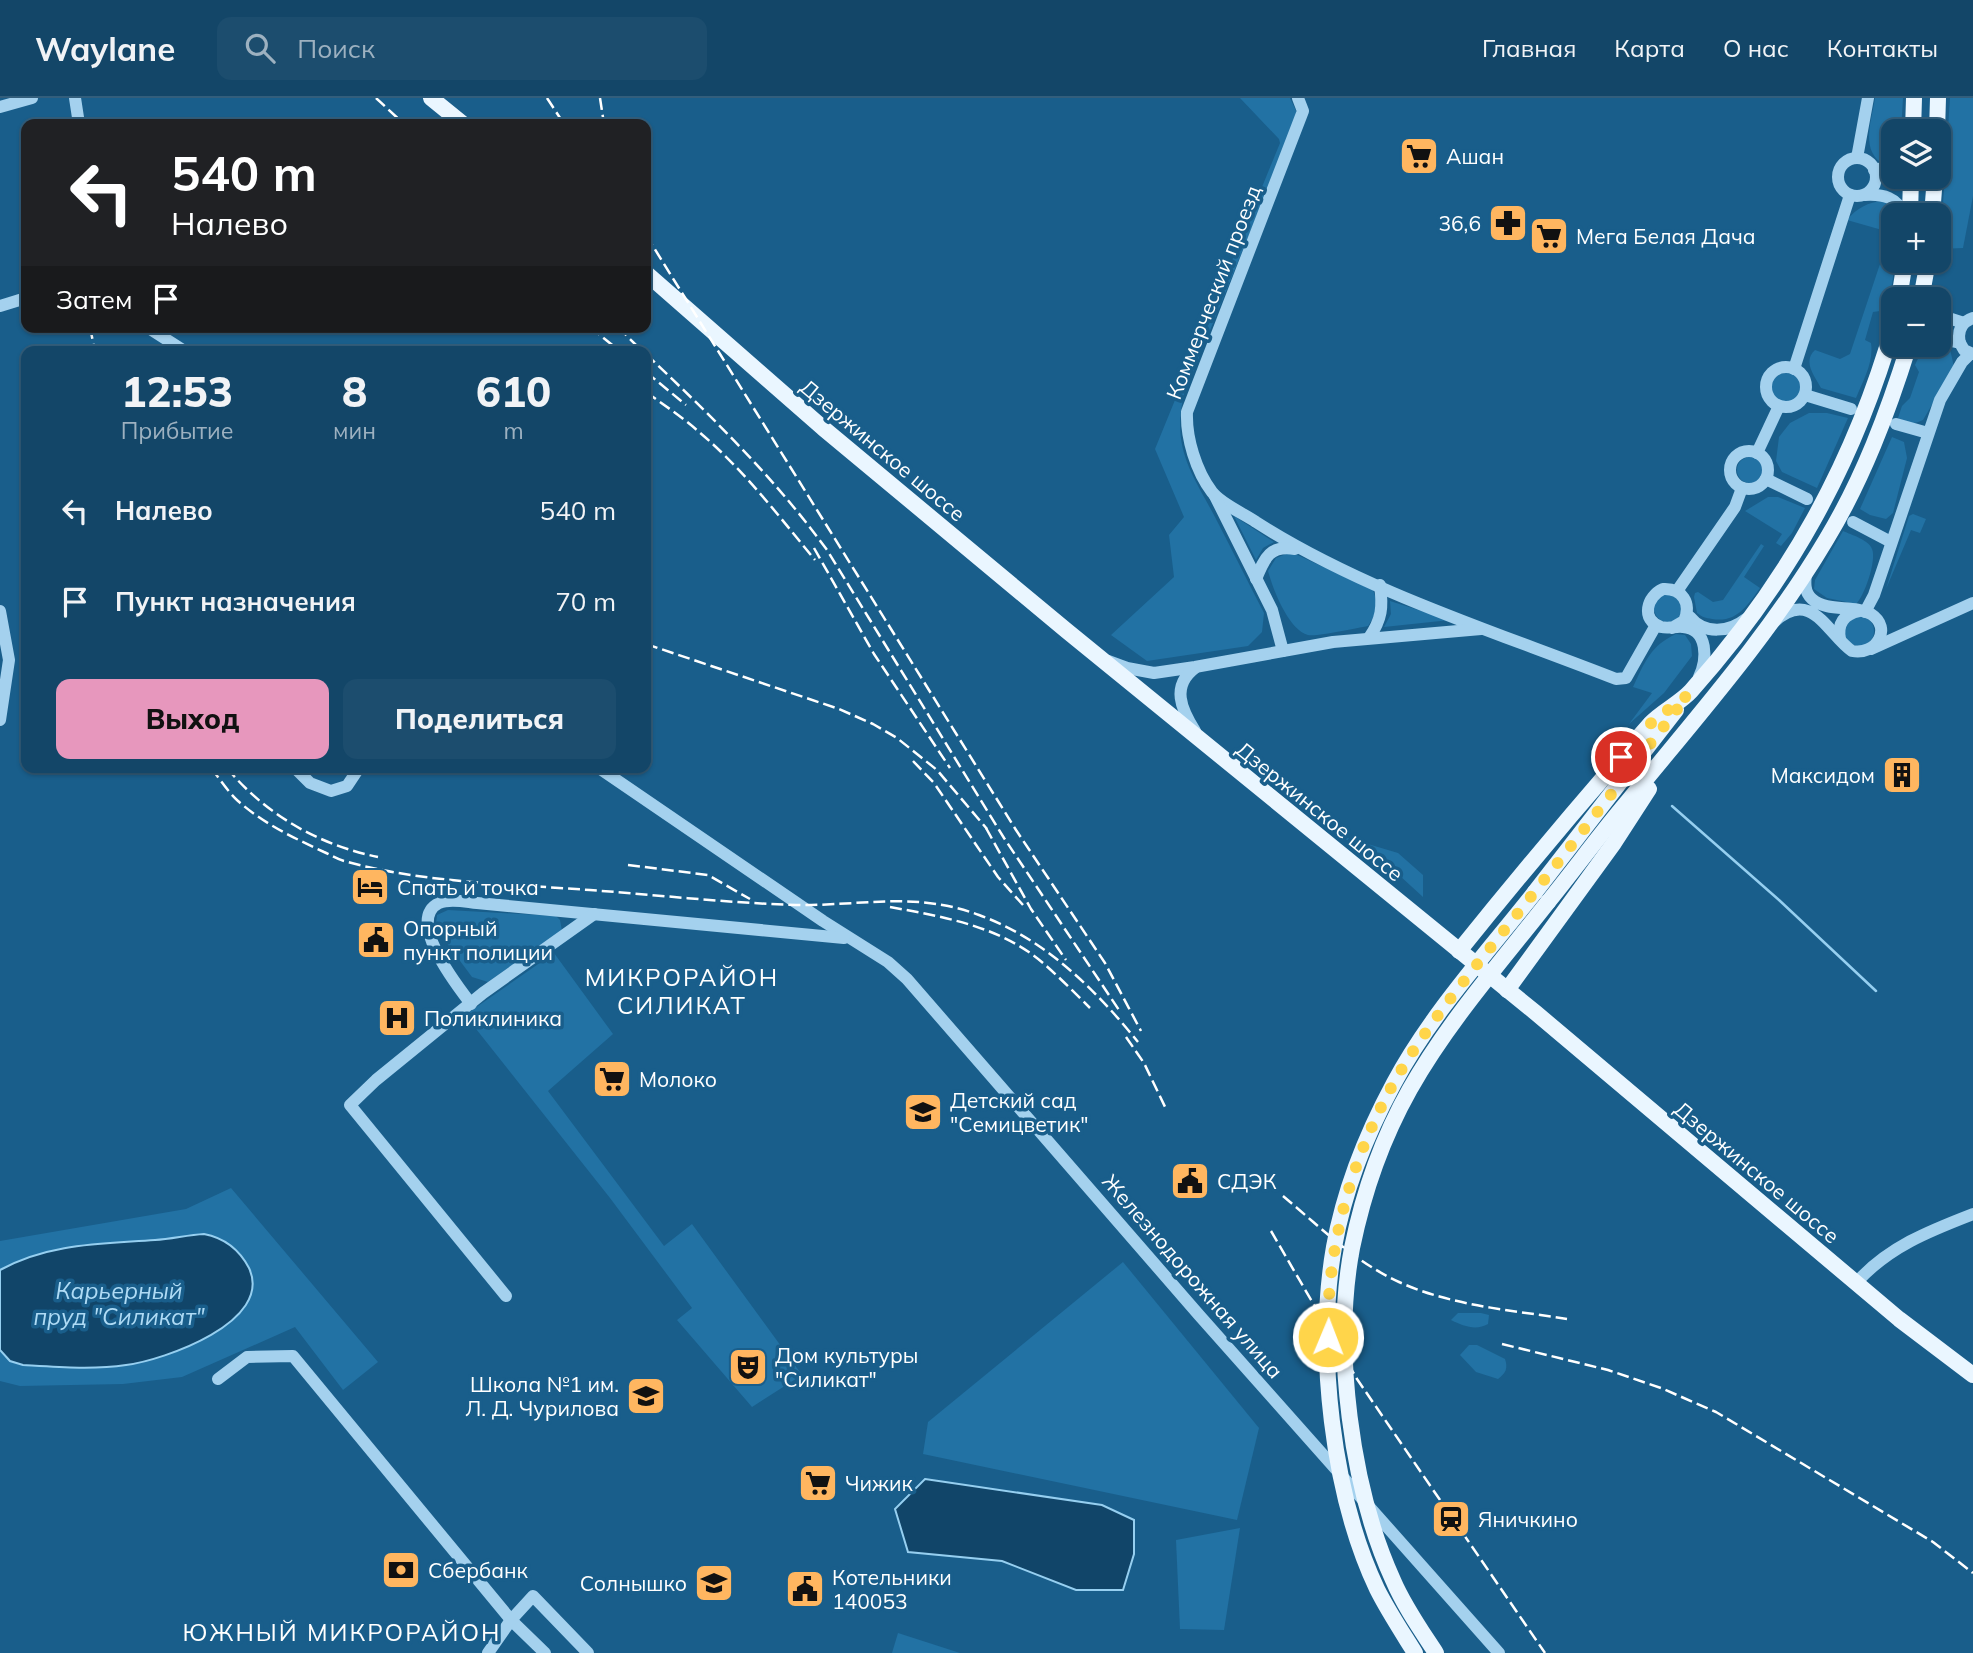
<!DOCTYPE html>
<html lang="ru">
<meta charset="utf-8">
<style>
:root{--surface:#134668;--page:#1c4d6e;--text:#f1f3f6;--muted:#9db1c0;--line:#325e7c;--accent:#e797bd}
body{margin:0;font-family:Mulish,sans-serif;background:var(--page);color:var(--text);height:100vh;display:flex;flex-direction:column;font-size:26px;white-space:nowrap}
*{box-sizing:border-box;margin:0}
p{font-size:23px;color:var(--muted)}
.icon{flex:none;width:38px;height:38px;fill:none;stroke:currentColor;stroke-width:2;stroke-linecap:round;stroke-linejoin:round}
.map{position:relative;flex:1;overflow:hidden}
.details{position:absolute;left:21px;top:248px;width:630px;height:427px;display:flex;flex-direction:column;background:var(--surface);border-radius:14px;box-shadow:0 2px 5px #0004,0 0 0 2px var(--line)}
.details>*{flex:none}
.guide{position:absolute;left:21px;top:21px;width:630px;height:214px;border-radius:14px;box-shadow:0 2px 5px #0004,0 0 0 2px var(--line);background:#202124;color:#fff;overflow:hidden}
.tools{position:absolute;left:1881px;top:21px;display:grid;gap:14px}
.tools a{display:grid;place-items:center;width:70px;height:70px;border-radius:14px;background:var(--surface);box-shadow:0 2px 5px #0004,0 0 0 2px var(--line);font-size:35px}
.pin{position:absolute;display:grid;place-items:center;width:60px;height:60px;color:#fff;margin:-30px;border:4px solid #fff;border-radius:50%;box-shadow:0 2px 7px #0007}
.me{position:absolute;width:77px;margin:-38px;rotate:1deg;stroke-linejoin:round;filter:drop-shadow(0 0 5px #0008)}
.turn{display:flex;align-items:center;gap:24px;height:147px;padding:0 35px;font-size:32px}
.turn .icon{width:91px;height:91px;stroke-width:2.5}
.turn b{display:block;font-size:49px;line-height:60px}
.then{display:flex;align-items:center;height:66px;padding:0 35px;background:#0003;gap:14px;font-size:26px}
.eta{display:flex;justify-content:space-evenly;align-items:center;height:119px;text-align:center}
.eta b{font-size:42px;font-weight:800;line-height:49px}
.cta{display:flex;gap:14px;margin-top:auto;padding:14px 35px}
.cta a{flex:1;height:80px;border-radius:14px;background:var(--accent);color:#111;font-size:28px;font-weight:800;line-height:80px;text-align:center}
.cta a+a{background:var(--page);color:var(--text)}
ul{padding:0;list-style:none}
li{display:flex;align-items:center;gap:21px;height:91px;padding:0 35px}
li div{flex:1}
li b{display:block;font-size:26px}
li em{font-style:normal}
header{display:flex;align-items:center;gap:42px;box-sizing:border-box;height:98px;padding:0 35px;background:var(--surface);border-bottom:2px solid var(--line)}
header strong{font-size:33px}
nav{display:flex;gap:38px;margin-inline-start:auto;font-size:24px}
.search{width:490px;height:63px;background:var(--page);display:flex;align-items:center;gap:18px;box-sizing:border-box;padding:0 24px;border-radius:14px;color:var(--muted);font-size:26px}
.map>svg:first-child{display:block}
.green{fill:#2272a4}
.water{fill:#114569;stroke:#96cff0;stroke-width:2}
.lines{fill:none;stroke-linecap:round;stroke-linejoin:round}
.stream{stroke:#96cff0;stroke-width:2.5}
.minor{stroke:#a4d1ee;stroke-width:12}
.major{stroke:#eaf6ff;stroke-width:16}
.rail{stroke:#fff;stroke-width:2.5;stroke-dasharray:12 5;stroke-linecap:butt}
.major-bridge{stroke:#eaf6ff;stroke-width:16}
.route{stroke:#ffd54a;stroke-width:12;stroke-dasharray:0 21.6}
.labels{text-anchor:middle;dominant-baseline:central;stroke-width:7;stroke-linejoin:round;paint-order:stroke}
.poi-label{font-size:21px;fill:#fff;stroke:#195e8b;text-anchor:start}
.street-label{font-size:21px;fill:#fff;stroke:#195e8b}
.water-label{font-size:23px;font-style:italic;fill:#afdbf5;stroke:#195e8b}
.quarter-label{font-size:24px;letter-spacing:2px;fill:#fff;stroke:#195e8b}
</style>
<header>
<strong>Waylane</strong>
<div class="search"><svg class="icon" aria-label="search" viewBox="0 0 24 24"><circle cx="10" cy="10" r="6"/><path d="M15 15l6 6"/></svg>Поиск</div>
<nav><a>Главная</a><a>Карта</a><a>О нас</a><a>Контакты</a></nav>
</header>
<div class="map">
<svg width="1973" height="1555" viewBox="0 0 1973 1555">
<rect width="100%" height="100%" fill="#195e8b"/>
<!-- green -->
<g class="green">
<path d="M1240,0H1290L1298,17L1184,296C1171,352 1193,376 1217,423C1233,454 1248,484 1264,515L1262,534L1248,548L1147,563L1111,537L1174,479L1169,437L1184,419L1155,351L1280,45L1279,41Z"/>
<path d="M1875,0H1903L1901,33H1894L1893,58L1880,64C1861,49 1872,21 1875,0Z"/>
<polygon points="1950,0 1973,0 1973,98 1963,150 1940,151"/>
<path d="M1883,103L1890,106L1899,117H1894C1894,144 1899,193 1880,213L1873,214L1865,242L1871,245C1874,264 1863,283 1856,300L1821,290C1815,278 1802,264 1815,252L1840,261L1850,256L1888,142L1882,132L1847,122C1857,110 1868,104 1883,103Z"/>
<path d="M1936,247L1950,251L1954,269L1923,322C1913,327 1908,325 1898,320L1902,308L1910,300L1919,274L1915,267C1920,256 1924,250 1936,247Z"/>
<circle cx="1786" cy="290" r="15"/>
<polygon points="1809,315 1827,315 1848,320 1817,390 1782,374 1776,363 1779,339 1790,325"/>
<polygon points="1892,339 1904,344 1907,360 1893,415 1886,421 1870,417 1860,411"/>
<circle cx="1750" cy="372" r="13"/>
<polygon points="1768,399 1778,399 1805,410 1792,435 1781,448 1776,445 1782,436 1745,413"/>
<polygon points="1913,416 1926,421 1920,435 1911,432 1886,491 1909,418"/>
<polygon points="1234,418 1274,444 1263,450 1256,462"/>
<path d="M1843,433C1852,437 1869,442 1872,451C1877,462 1864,499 1856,506L1827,500L1814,491L1815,482Z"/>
<path d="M1761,446L1764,448L1744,479L1760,490C1747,508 1737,525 1712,521C1706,520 1702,519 1697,515L1694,499L1695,495L1698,494L1713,504L1723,502Z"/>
<path d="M1291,454L1373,492C1379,507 1377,515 1368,528C1356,530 1317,539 1308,537C1288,531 1273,491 1268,473L1276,460Z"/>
<circle cx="1668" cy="510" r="14"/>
<polygon points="1390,503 1450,522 1384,529 1391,516"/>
<circle cx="1859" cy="533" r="15"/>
<path d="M1676,536L1685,537L1691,546L1692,558L1664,595L1629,626L1652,595L1633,589C1645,564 1650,548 1676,536Z"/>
<polygon points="1341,738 1398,755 1423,777 1423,799 1376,756 1373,759"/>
<polygon points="448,812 556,818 560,822 562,833 488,884 472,879 443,840 436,826 437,817"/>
<polygon points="554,855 613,936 548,993 664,1148 692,1126 802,1277 752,1309 677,1222 692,1210 610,1100 465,917"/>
<polygon points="231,1090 378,1264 343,1292 295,1229 182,1279 123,1286 20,1288 0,1283 0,1143 186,1111"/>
<polygon points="1123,1164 1259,1330 1237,1422 923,1356 928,1324"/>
<path d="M1458,1215H1481L1489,1217L1488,1226C1476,1233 1463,1228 1451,1222Z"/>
<path d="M1469,1247H1477L1505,1261C1508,1270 1506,1275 1498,1281L1476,1274L1460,1257Z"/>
<polygon points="1240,1430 1224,1532 1180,1531 1176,1442"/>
<polygon points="898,1535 960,1555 892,1555"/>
</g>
<!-- water -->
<g class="water">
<path d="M204,1136C225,1140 239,1151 249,1170C274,1224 164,1262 126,1267C93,1272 56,1269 23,1267L10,1263L0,1252V1172C49,1145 101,1146 155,1142C172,1141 187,1137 204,1136Z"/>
<polygon points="925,1381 1102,1407 1134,1422 1134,1456 1123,1492 1076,1492 1002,1463 908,1454 895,1411"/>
</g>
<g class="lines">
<!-- stream -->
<polyline class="stream" points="1672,708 1779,802 1876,893"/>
<!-- minor -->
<g class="minor">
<polyline points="75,0 79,26"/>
<path d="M1298,0L1303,13L1187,314C1186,340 1196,373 1212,394C1221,406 1243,415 1256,424C1364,493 1496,534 1616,581L1626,580L1656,527"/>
<polyline points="0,9 32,0"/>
<polyline points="1857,60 1868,0"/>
<circle cx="1857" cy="79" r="19"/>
<polyline points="1874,72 1894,68"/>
<path d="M1865,97C1884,96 1896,99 1905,117"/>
<polyline points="0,208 26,200"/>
<polyline points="1939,217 1964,225"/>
<polyline points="147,229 186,254"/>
<polyline points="1939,240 1960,245 1964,252 1973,256"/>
<path d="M1960,245C1957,233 1961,224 1973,220"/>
<circle cx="1786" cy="289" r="20"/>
<polyline points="1794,271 1850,97"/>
<polyline points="1805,297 1851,311"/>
<polyline points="1896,326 1928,335"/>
<circle cx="1749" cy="372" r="19"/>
<polyline points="1757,355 1779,308"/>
<polyline points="1766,381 1807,401"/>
<polyline points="1215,398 1272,512 1283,553"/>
<polyline points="1853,424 1891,444"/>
<path d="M1256,481C1265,459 1270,447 1295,451"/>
<polyline points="1677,493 1735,409 1742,390"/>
<polyline points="0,513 9,562 0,622"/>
<polyline points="1865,514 1874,497 1940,302 1962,264 1970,256"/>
<path d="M1690,519C1704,537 1730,534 1746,521"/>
<path d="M1774,524C1812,489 1828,537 1852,553C1876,558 1893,530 1871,516C1853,506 1828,515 1812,501C1804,494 1805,484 1806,475"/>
<path d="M1672,530L1684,523C1692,505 1682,490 1663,491C1647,498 1640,522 1661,529C1669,531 1676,528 1683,529C1709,531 1707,562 1699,579"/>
<path d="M1369,540C1382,521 1383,509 1380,487"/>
<path d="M1840,541C1837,526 1844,516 1859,513"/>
<polyline points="1871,551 1973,505"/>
<polyline points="1108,563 1127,570 1154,575 1195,569 1333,544 1481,531"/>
<path d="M1195,633C1181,611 1171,588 1195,570"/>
<polyline points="295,670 310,685 331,693 347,688 359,670"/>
<polyline points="599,670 823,823 888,864 907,881 1199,1217 1499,1555"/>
<path d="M471,906C458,889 405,822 439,805C450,800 466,804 477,805L844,840"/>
<path d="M1856,1185C1888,1149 1929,1133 1973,1116"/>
<polyline points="506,1198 350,1007 376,982 483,895 594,816"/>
<polyline points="218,1281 247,1259 293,1258 511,1522 545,1555"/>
<polyline points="488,1555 511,1522 533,1498 588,1555"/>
</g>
<!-- major -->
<g class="major">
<polyline points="431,0 463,26"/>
<polyline points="1913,33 1914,0"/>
<polyline points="1937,33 1938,0"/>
<polyline points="1910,117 1911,79"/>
<polyline points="1932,117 1935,79"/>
<polyline points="646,175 823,330 1067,533 1536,915 1899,1221 1973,1277"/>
<polyline points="1899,201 1905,163"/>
<polyline points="1921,201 1928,163"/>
<polyline points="1535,794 1676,612"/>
<path d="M1548,804C1574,772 1598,739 1624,708C1694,622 1769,538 1826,442C1863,381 1888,314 1909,247"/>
<path d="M1459,853C1521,776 1584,701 1650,626C1662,613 1679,606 1691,593C1788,484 1854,366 1894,226"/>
<polyline points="1507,892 1614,745 1649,691"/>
</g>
<!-- rail -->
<g class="rail">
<polyline points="376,0 404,26"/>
<polyline points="547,0 564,26"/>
<polyline points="600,0 604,26"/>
<polyline points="646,137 1016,732 1105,865 1141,933"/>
<polyline points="90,229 95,254"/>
<polyline points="590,229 621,254"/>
<polyline points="618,229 643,254"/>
<path d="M646,256C712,319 773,378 827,452L1004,740L1121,915"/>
<polyline points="646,274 686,307"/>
<path d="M646,294C664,307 682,319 698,333C743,371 778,417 815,462"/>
<polyline points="814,450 874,556 950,670"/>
<polyline points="646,546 839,611 873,626 897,640 937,672 987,731"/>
<polyline points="913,663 934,685 998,779 1023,807"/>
<path d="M211,670C220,681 228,694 238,703C264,726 294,740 324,754C331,757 337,761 344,763C423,785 509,786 590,792C658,797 728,805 796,807C862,808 915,793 979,817C1045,841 1095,891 1138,944"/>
<path d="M227,670C266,717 319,747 378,759"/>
<polyline points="986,730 1031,811 1066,862"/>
<polyline points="628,767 708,777 750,801"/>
<path d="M890,809C944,819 1000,828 1043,865C1059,879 1075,895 1090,910"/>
<polyline points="1126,939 1144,965 1167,1013"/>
<path d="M1283,1098C1320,1129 1355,1164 1399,1184C1452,1208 1511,1212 1567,1221"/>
<polyline points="1271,1133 1357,1281 1545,1555"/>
<polyline points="1502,1246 1608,1272 1661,1290 1716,1314 1933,1444 1973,1475"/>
</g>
<!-- major-bridge -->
<g class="major-bridge">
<path d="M1415,1555C1402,1534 1388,1513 1377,1491C1332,1396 1316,1252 1334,1149C1344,1093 1367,1035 1394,985C1431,916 1486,856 1535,794"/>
<path d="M1436,1555C1421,1532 1404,1508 1393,1482C1351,1390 1333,1250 1352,1150C1363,1096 1383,1039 1410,991C1448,924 1500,865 1548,804"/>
</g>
</g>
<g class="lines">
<!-- route -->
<path class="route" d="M1328,1239C1326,1142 1357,1040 1410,958C1444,905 1486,856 1525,806C1580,737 1634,667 1688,597L1653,623L1621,659"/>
</g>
<!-- icons -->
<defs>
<g id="supermarket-square" transform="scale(2.0125)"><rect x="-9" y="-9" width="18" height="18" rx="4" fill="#ffb660" stroke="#195e8b"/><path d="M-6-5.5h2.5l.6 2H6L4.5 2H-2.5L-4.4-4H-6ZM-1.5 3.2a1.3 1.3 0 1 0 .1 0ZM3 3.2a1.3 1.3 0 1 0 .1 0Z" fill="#111"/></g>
<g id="pharmacy-square" transform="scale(2.0125)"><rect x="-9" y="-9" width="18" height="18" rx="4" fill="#ffb660" stroke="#195e8b"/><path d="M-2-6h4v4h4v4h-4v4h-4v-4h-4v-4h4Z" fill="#111"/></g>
<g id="building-square" transform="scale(2.0125)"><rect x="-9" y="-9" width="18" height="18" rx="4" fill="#ffb660" stroke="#195e8b"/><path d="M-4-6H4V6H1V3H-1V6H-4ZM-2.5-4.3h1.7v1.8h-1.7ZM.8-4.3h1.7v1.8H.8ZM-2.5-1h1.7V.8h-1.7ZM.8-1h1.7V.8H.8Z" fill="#111"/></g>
<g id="hotel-square" transform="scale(2.0125)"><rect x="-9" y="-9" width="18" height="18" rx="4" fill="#ffb660" stroke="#195e8b"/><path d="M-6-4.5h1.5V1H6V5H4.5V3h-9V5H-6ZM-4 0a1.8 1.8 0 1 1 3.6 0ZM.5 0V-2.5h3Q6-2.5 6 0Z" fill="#111"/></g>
<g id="civic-square" transform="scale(2.0125)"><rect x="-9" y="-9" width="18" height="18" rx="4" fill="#ffb660" stroke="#195e8b"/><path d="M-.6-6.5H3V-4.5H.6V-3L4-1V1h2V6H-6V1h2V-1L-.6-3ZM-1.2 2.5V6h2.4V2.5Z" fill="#111"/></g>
<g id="hospital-square" transform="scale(2.0125)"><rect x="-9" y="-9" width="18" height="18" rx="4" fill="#ffb660" stroke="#195e8b"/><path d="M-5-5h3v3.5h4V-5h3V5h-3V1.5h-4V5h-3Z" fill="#111"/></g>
<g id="school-square" transform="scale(2.0125)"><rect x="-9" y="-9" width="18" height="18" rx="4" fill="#ffb660" stroke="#195e8b"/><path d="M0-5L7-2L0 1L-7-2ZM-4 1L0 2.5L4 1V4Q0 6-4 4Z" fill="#111"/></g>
<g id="theatre-square" transform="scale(2.0125)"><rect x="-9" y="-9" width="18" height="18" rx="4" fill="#ffb660" stroke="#195e8b"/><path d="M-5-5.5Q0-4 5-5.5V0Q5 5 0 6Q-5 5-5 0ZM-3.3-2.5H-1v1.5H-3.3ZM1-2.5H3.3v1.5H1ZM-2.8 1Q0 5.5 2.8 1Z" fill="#111"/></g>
<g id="station-square" transform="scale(2.0125)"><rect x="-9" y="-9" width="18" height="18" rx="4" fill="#ffb660" stroke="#195e8b"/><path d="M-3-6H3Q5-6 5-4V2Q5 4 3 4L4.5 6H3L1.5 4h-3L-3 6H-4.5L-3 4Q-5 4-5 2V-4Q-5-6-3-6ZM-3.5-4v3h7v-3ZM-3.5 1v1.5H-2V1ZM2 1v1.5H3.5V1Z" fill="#111"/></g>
<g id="bank-square" transform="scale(2.0125)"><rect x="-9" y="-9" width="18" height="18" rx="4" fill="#ffb660" stroke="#195e8b"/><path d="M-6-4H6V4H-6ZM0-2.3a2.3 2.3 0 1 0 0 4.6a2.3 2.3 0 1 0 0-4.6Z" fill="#111"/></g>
</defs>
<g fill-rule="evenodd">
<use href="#supermarket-square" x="1419" y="58"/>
<use href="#pharmacy-square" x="1508" y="125"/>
<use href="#supermarket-square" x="1549" y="138"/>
<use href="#building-square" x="1902" y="677"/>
<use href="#hotel-square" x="370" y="789"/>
<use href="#civic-square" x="376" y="842"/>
<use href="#hospital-square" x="397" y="920"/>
<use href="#supermarket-square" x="612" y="981"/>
<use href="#school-square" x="923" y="1014"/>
<use href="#civic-square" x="1190" y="1083"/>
<use href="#theatre-square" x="748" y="1269"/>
<use href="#school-square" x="646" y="1298"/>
<use href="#supermarket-square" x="818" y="1385"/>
<use href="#station-square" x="1451" y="1421"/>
<use href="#bank-square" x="401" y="1472"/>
<use href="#school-square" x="714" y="1485"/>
<use href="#civic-square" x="805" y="1491"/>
</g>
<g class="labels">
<!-- poi labels -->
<g class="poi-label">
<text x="1446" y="58">Ашан</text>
<text x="1481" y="125" text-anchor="end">36,6</text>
<text x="1576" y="138">Мега Белая Дача</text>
<text x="1875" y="677" text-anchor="end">Максидом</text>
<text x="397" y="789">Спать и точка</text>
<text x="403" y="830">Опорный<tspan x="403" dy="24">пункт полиции</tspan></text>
<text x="424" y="920">Поликлиника</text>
<text x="639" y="981">Молоко</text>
<text x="950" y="1002">Детский сад<tspan x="950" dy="24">"Семицветик"</tspan></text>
<text x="1217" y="1083">СДЭК</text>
<text x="775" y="1257">Дом культуры<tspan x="775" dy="24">"Силикат"</tspan></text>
<text x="619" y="1286" text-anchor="end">Школа №1 им.<tspan x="619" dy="24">Л. Д. Чурилова</tspan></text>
<text x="845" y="1385">Чижик</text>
<text x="1478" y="1421">Яничкино</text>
<text x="428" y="1472">Сбербанк</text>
<text x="832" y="1479">Котельники<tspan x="832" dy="24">140053</tspan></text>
<text x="687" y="1485" text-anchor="end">Солнышко</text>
</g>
<!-- street labels -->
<g class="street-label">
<text transform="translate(1213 194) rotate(-69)">Коммерческий проезд</text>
<text transform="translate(883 352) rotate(40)">Дзержинское шоссе</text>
<text transform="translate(1320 713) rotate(39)">Дзержинское шоссе</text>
<text transform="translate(1757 1074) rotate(40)">Дзержинское шоссе</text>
<text transform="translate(1193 1178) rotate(49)">Железнодорожная улица</text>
</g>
<!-- water labels -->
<g class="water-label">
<text x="119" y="1192">Карьерный<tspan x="119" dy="26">пруд "Силикат"</tspan></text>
</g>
<!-- quarter labels -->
<g class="quarter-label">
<text x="682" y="879">МИКРОРАЙОН<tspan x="682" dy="28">СИЛИКАТ</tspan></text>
<text x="342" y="1534">ЮЖНЫЙ МИКРОРАЙОН</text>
</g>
</g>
</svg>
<div class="tools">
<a><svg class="icon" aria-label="layers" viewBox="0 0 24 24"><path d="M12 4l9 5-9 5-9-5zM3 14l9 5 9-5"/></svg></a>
<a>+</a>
<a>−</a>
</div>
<div class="pin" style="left:1621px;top:659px;background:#d93025"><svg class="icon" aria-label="arrive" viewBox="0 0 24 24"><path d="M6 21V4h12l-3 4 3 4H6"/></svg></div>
<svg class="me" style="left:1328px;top:1239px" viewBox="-20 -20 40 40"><circle r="17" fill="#ffd54a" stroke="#fff" stroke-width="3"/><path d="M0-11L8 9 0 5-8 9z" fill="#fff"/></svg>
<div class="guide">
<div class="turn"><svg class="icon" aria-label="left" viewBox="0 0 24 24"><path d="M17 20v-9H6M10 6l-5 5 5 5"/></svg><div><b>540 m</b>Налево</div></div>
<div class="then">Затем<svg class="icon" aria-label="arrive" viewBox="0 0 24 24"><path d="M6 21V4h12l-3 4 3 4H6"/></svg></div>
</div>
<section class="details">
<div class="eta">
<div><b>12:53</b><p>Прибытие</p></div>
<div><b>8</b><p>мин</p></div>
<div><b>610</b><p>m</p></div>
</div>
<ul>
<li><svg class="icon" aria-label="left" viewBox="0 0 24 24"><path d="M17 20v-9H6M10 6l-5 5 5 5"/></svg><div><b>Налево</b></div><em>540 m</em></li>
<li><svg class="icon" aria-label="arrive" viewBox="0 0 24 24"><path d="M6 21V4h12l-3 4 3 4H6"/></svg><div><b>Пункт назначения</b></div><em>70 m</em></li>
</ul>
<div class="cta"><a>Выход</a><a>Поделиться</a></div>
</section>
</div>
